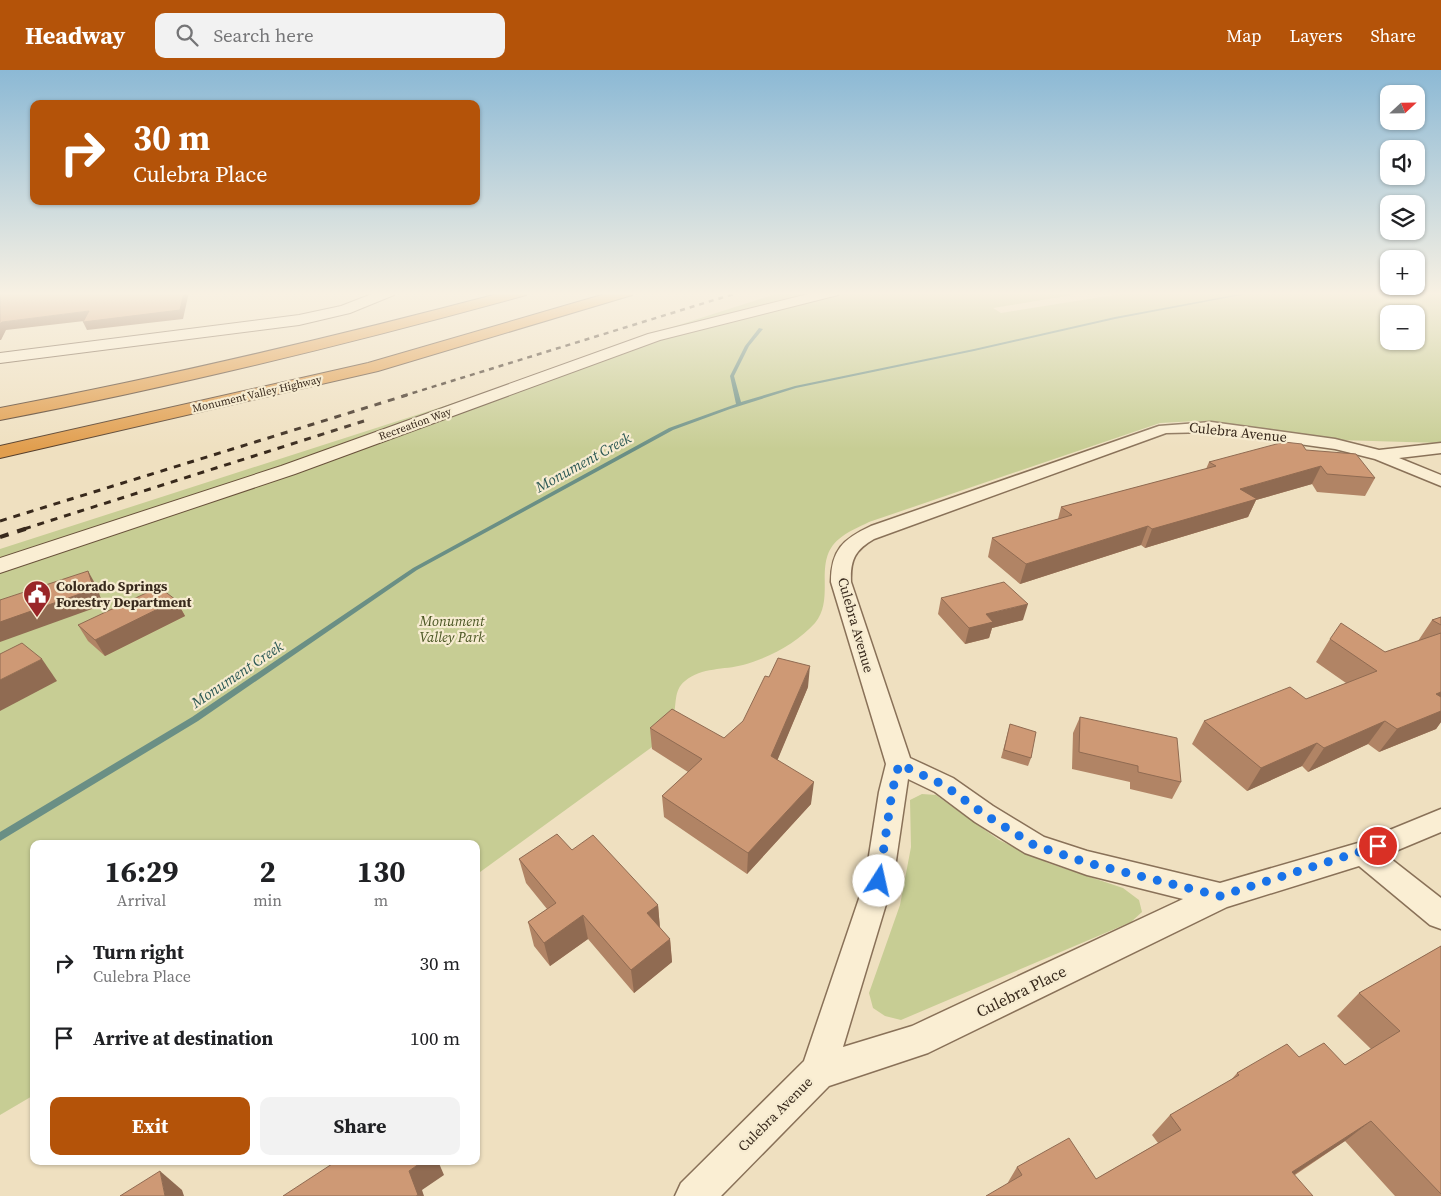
<!DOCTYPE html>
<meta charset="utf-8">
<style>
:root{--surface:#fff;--page:#f2f2f2;--text:#202124;--muted:#757577;--accent:#b45309}
body{margin:0;font-family:"Source Serif 4",serif;background:var(--page);color:var(--text);height:100vh;display:flex;flex-direction:column;font-size:19px;white-space:nowrap}
*{box-sizing:border-box;margin:0}
p{font-size:16px;color:var(--muted)}
.icon{flex:none;width:28px;height:28px;fill:none;stroke:currentColor;stroke-width:2;stroke-linecap:round;stroke-linejoin:round}
.map{position:relative;flex:1;overflow:hidden}
.sheet{position:absolute;left:30px;top:770px;width:450px;height:325px;display:flex;flex-direction:column;background:var(--surface);border-radius:10px;box-shadow:0 1px 4px #0004}
.sheet>*{flex:none}
.hud{position:absolute;left:30px;top:30px;width:450px;height:105px;border-radius:10px;box-shadow:0 1px 4px #0004;background:#b45309;color:#fff;overflow:hidden}
.needle{width:32px;rotate:68deg}
.fabs{position:absolute;left:1380px;top:15px;display:grid;gap:10px}
.fabs a{display:grid;place-items:center;width:45px;height:45px;border-radius:10px;background:var(--surface);box-shadow:0 1px 4px #0004;font-size:25px}
.pin{position:absolute;display:grid;place-items:center;width:42px;height:42px;color:#fff;margin:-21px;border:2px solid #fff;border-radius:50%;box-shadow:0 1px 5px #0007}
.me{position:absolute;width:55px;margin:-28px;rotate:10deg;stroke-linejoin:round;filter:drop-shadow(0 0 4px #0008)}
.turn{display:flex;align-items:center;gap:18px;height:105px;padding:0 20px;font-size:22px}
.turn .icon{width:65px;height:65px;stroke-width:2.5}
.turn b{display:block;font-size:35px;line-height:42px}
.eta{display:flex;justify-content:space-evenly;align-items:center;height:85px;text-align:center}
.eta b{font-size:30px;font-weight:700;line-height:35px}
.action{display:flex;gap:10px;margin-top:auto;padding:10px 20px}
.action a{flex:1;height:58px;border-radius:10px;background:var(--accent);color:#fff;font-size:20px;font-weight:700;line-height:58px;text-align:center}
.action a+a{background:var(--page);color:var(--text)}
ul{padding:0;list-style:none}
li{display:flex;align-items:center;gap:15px;height:75px;padding:0 20px}
li div{flex:1}
li b{display:block;font-size:19px}
li em{font-style:normal}
header{display:flex;align-items:center;gap:30px;box-sizing:border-box;height:70px;padding:0 25px;background:var(--accent);color:#fff}
header strong{font-size:24px}
nav{display:flex;gap:28px;margin-inline-start:auto;font-size:18px}
.search{width:350px;height:45px;background:var(--page);display:flex;align-items:center;gap:12px;box-sizing:border-box;padding:0 18px;border-radius:10px;color:var(--muted);font-size:19px}
.map>svg:first-child{display:block}
.green{fill:#c7cd94;fill-rule:evenodd}
.lines{fill:none;stroke-linecap:round;stroke-linejoin:round}
.stream{fill:#6a8f85;fill-rule:evenodd}
.street-casing{stroke:#897158;stroke-width:3}
.secondary-casing{stroke:#6a523b;stroke-width:2}
.highway-casing{stroke:#563f2c;stroke-width:2}
.street{fill:#faeed3;fill-rule:evenodd}
.secondary{fill:#faeed3;fill-rule:evenodd}
.highway{fill:#e19e4e;fill-rule:evenodd}
.rail-far2{stroke:#38291c;stroke-width:2.5;stroke-dasharray:5 5;stroke-linecap:butt}
.rail-far1{stroke:#38291c;stroke-width:3;stroke-dasharray:7 7;stroke-linecap:butt}
.rail{stroke:#38291c;stroke-width:4;stroke-dasharray:9 9;stroke-linecap:butt}
.wall{fill:#b18465}
.shaded-wall{fill:#906b52}
.building{fill:#ce9975;stroke:#906b52}
.route{stroke:#1a73e8;stroke-width:9;stroke-dasharray:0 16.2}
.labels{text-anchor:middle;dominant-baseline:central;stroke-width:4.5;stroke-linejoin:round;paint-order:stroke}
.far-street-label{font-size:11px;fill:#38291c;stroke:#f6ebd0}
.street-label{font-size:14px;fill:#38291c;stroke:#f6ebd0}
.poi-label{font-size:14px;font-weight:bold;fill:#38291c;stroke:#f6ebd0;text-anchor:start}
.park-label{font-size:14px;font-style:italic;fill:#495522;stroke:#f6ebd0}
.water-label{font-size:15px;font-style:italic;fill:#2b5854;stroke:#f6ebd0}
.near-street-label{font-size:16px;fill:#38291c;stroke:#f6ebd0}
</style>
<header>
<strong>Headway</strong>
<div class="search"><svg class="icon" aria-label="search" viewBox="0 0 24 24"><circle cx="10" cy="10" r="6"/><path d="M15 15l6 6"/></svg>Search here</div>
<nav><a>Map</a><a>Layers</a><a>Share</a></nav>
</header>
<div class="map">
<svg width="1441" height="1126" viewBox="0 0 1441 1126">
<rect width="100%" height="100%" fill="#efe0c0"/>
<!-- green -->
<g class="green">
<path d="M782,222H1065L1073,225L993,238L1001,243L1133,222H1441V373L1338,370L1197,351L1160,353L869,452C859,457 847,462 839,469C812,491 836,528 815,553C797,573 769,588 743,595C724,600 702,597 685,611C673,620 677,636 673,650C671,657 664,665 659,672L476,805V774H34V1025L0,1045V479L491,321L657,262ZM1389,244H1416V271H1389Z"/>
<polygon points="922,724 936,725 999,770 1048,793 1123,818 1139,830 1142,842 1131,852 901,950 885,946 873,938 869,923 900,835 911,777 910,730"/>
</g>
<g class="lines">
<!-- stream -->
<polygon class="stream" points="1250,222 1257,222 1115,249 974,281 796,318 730,339 673,360 417,500 198,651 0,771 0,762 192,647 413,498 669,358 736,334 730,306 745,276 759,258 763,259 749,276 734,306 741,332 795,316 974,279 1115,247"/>
<!-- street casing -->
<g class="street-casing">
<path id="street" d="M1211,352L1335,369L1379,380L1441,373V383L1399,388L1441,405V416L1375,389L1335,379L1211,362L1166,363L874,469C855,480 850,490 851,512L910,688L953,708L993,736L1044,767L1087,781L1220,813L1358,773L1441,739V762L1386,785L1441,828V859L1430,855L1359,796L1227,837L928,983L829,1016L721,1126H675L681,1113L804,991L865,811L879,722L886,694L831,512C831,480 843,469 871,456L1159,356ZM908,709L935,722L975,752L1025,783L1087,805L1183,829L912,956L843,977L893,811Z"/>
</g>
<!-- secondary casing -->
<g class="secondary-casing">
<g id="secondary">
<polygon points="377,222 396,222 394,225 350,243 299,255 0,293 0,283 299,245 341,236"/>
<polygon points="816,222 840,222 838,225 660,270 295,404 0,503 0,488 281,396 648,264"/>
</g>
</g>
<!-- highway casing -->
<g class="highway-casing">
<g id="highway">
<path d="M505,222H528L526,225C352,273 177,316 0,350V338C170,306 338,266 505,222Z"/>
<polygon points="612,222 634,222 632,225 378,301 0,388 0,376 368,293"/>
</g>
</g>
<!-- street -->
<use href="#street" class="street"/>
<!-- secondary -->
<use href="#secondary" class="secondary"/>
<!-- highway -->
<use href="#highway" class="highway"/>
<!-- rail-far2 -->
<polyline class="rail-far2" points="403,326 740,222"/>
<!-- rail-far1 -->
<g class="rail-far1">
<polyline points="0,451 407,325"/>
<polyline points="24,459 364,351"/>
</g>
<!-- rail -->
<polyline class="rail" points="0,467 28,458"/>
</g>
<!-- wall -->
<g class="wall">
<polygon points="1306,380 1375,408 1365,426 1317,422 1312,414 1256,430 1248,447 1145,478 1141,475 1020,514 988,487 992,468 1058,449 1061,437 1206,399 1209,392"/>
<polygon points="941,528 1023,550 992,558 989,568 965,574 938,544"/>
<polygon points="176,530 185,546 105,586 88,571 78,555"/>
<polygon points="1441,547 1441,652 1436,659 1379,682 1368,674 1308,702 1302,696 1247,721 1192,674 1204,651 1306,629 1346,613 1316,592 1330,569 1385,582 1418,571 1432,550"/>
<polygon points="808,617 777,690 811,734 747,804 664,747 662,726 688,702 652,679 650,658 724,668"/>
<polygon points="1080,647 1181,712 1172,729 1130,719 1130,712 1072,699 1073,663"/>
<polygon points="1010,654 1031,688 1028,696 1001,688"/>
<polygon points="572,780 658,835 660,858 670,869 672,892 634,923 588,869 550,896 534,876 528,852 547,839 526,813 519,789"/>
<polygon points="1441,876 1441,1126 1395,1126 1345,1071 1295,1105 1007,1114 1017,1097 1096,1109 1158,1073 1152,1065 1170,1045 1231,1010 1237,1003 1299,987 1345,995 1371,979 1337,946 1359,923"/>
</g>
<!-- shaded-wall -->
<g class="shaded-wall">
<polygon points="184,222 189,222 183,249 87,260 83,252"/>
<polygon points="89,241 93,250 6,260 1,270 0,270 0,254 2,252"/>
<polygon points="1321,396 1312,414 1256,430 1248,447 1145,478 1152,459 1240,419"/>
<polygon points="1148,456 1141,475 1020,514 1026,494"/>
<polygon points="88,501 97,517 103,535 0,572 0,552"/>
<polygon points="176,530 185,546 105,586 95,570"/>
<polygon points="1028,534 1023,550 992,558 989,568 965,574 969,558 986,544"/>
<polygon points="42,589 57,611 0,641 0,610"/>
<polygon points="810,596 808,617 770,708 771,686"/>
<polygon points="1441,622 1441,638 1436,624"/>
<polygon points="1441,641 1441,652 1436,659 1379,682 1397,659"/>
<polygon points="1385,651 1368,674 1308,702 1324,678"/>
<polygon points="1317,673 1302,696 1247,721 1261,698"/>
<polygon points="814,712 811,734 747,804 748,783"/>
<polygon points="658,835 660,859 647,843"/>
<polygon points="583,845 588,869 550,896 544,873"/>
<polygon points="670,869 672,892 634,923 631,900"/>
<polygon points="1371,1051 1345,1071 1269,1121 1292,1102"/>
<polygon points="423,1091 438,1091 444,1105 422,1120 424,1126 416,1126 409,1101"/>
<polygon points="160,1101 182,1120 184,1126 165,1126"/>
</g>
<!-- building -->
<g class="building">
<polygon points="0,222 184,222 180,240 83,252 89,241 2,252 0,254"/>
<polygon points="1284,372 1302,374 1306,380 1356,384 1375,408 1327,404 1321,396 1240,419 1257,429 1152,459 1148,456 1026,494 992,468 1072,445 1061,437 1216,396 1209,392"/>
<polygon points="88,501 94,519 0,552 0,530"/>
<polygon points="1004,512 1028,534 986,544 993,552 969,558 941,528"/>
<polygon points="159,517 176,530 95,570 78,555"/>
<polygon points="1441,547 1441,555 1432,550"/>
<polygon points="1341,553 1385,582 1441,563 1441,622 1436,624 1441,627 1441,641 1397,659 1385,651 1324,678 1317,673 1261,698 1204,651 1290,617 1306,629 1377,601 1330,569"/>
<polygon points="22,573 42,589 0,610 0,584"/>
<polygon points="778,588 810,596 771,686 814,712 748,783 662,726 702,689 650,658 672,639 724,668 743,651 765,606 769,607"/>
<polygon points="1080,647 1177,668 1181,712 1138,702 1138,696 1079,682"/>
<polygon points="1010,654 1036,662 1031,688 1004,680"/>
<polygon points="557,764 572,780 593,765 658,835 647,843 670,869 631,900 583,845 544,873 528,852 556,833 519,789"/>
<polygon points="1441,876 1441,1124 1371,1051 1292,1102 1313,1126 986,1126 1022,1105 1017,1097 1069,1068 1096,1109 1181,1060 1170,1045 1239,1005 1237,1003 1287,974 1299,987 1324,973 1345,995 1400,961 1359,923"/>
<polygon points="331,1091 423,1091 409,1101 418,1125 416,1126 283,1126 332,1094"/>
<polygon points="160,1101 165,1126 120,1126"/>
</g>
<!-- sky -->
<linearGradient id="sky" x2="0" y2="1"><stop stop-color="#8cb9d5"/><stop offset="0.59" stop-color="#f8f1e3"/><stop offset="1" stop-color="#f8f1e3" stop-opacity="0"/></linearGradient>
<rect width="1441" height="379" fill="url(#sky)"/>
<g class="lines">
<!-- route -->
<polyline class="route" points="879,811 892,722 899,694 944,715 984,744 1034,775 1088,793 1220,826 1378,776"/>
</g>
<!-- icons -->
<defs>
<g id="civic-pin" transform="scale(1.4375)"><path d="M0 17L-7.5 6A9.5 9.5 0 1 1 7.5 6Z" fill="#992628" stroke="#f6ebd0"/><path d="M-.6-6.5H3V-4.5H.6V-3L4-1V1h2V6H-6V1h2V-1L-.6-3ZM-1.2 2.5V6h2.4V2.5Z" fill="#fff"/></g>
</defs>
<g fill-rule="evenodd">
<use href="#civic-pin" x="37" y="524"/>
</g>
<g class="labels">
<!-- far-street labels -->
<g class="far-street-label">
<text transform="translate(257 324) rotate(-13)">Monument Valley Highway</text>
<text transform="translate(415 354) rotate(-20)">Recreation Way</text>
</g>
<!-- street labels -->
<g class="street-label">
<text transform="translate(1238 362) rotate(6)">Culebra Avenue</text>
<text transform="translate(856 555) rotate(74)">Culebra Avenue</text>
<text transform="translate(775 1044) rotate(-45)">Culebra Avenue</text>
</g>
<!-- poi labels -->
<g class="poi-label">
<text x="56" y="516">Colorado Springs<tspan x="56" dy="16">Forestry Department</tspan></text>
</g>
<!-- park labels -->
<g class="park-label">
<text x="452" y="551">Monument<tspan x="452" dy="16">Valley Park</tspan></text>
</g>
<!-- water labels -->
<g class="water-label">
<text transform="translate(583 392) rotate(-29)">Monument Creek</text>
<text transform="translate(237 604) rotate(-34)">Monument Creek</text>
</g>
<!-- near-street labels -->
<g class="near-street-label">
<text transform="translate(1021 921) rotate(-26)">Culebra Place</text>
</g>
</g>
</svg>
<div class="fabs">
<a><svg class="needle" viewBox="-14 -14 28 28"><path d="M0-13l5 13h-10z" fill="#e53935"/><path d="M0 13l5-13h-10z" fill="#757577"/></svg></a>
<a><svg class="icon" aria-label="sound" viewBox="0 0 24 24"><path d="M4 9h4l5-4v14l-5-4H4zM17 9q2 3 0 6"/></svg></a>
<a><svg class="icon" aria-label="layers" viewBox="0 0 24 24"><path d="M12 4l9 5-9 5-9-5zM3 14l9 5 9-5"/></svg></a>
<a>+</a>
<a>−</a>
</div>
<div class="pin" style="left:1378px;top:776px;background:#d93025"><svg class="icon" aria-label="arrive" viewBox="0 0 24 24"><path d="M6 21V4h12l-3 4 3 4H6"/></svg></div>
<svg class="me" style="left:879px;top:811px" viewBox="-20 -20 40 40"><circle r="19" fill="#fff"/><path d="M0-13L10 11 0 6-10 11z" fill="#1a73e8"/></svg>
<div class="hud">
<div class="turn"><svg class="icon" aria-label="right" viewBox="0 0 24 24"><path d="M7 20v-9h11M14 6l5 5-5 5"/></svg><div><b>30 m</b>Culebra Place</div></div>
</div>
<section class="sheet">
<div class="eta">
<div><b>16:29</b><p>Arrival</p></div>
<div><b>2</b><p>min</p></div>
<div><b>130</b><p>m</p></div>
</div>
<ul>
<li><svg class="icon" aria-label="right" viewBox="0 0 24 24"><path d="M7 20v-9h11M14 6l5 5-5 5"/></svg><div><b>Turn right</b><p>Culebra Place</p></div><em>30 m</em></li>
<li><svg class="icon" aria-label="arrive" viewBox="0 0 24 24"><path d="M6 21V4h12l-3 4 3 4H6"/></svg><div><b>Arrive at destination</b></div><em>100 m</em></li>
</ul>
<div class="action"><a>Exit</a><a>Share</a></div>
</section>
</div>
